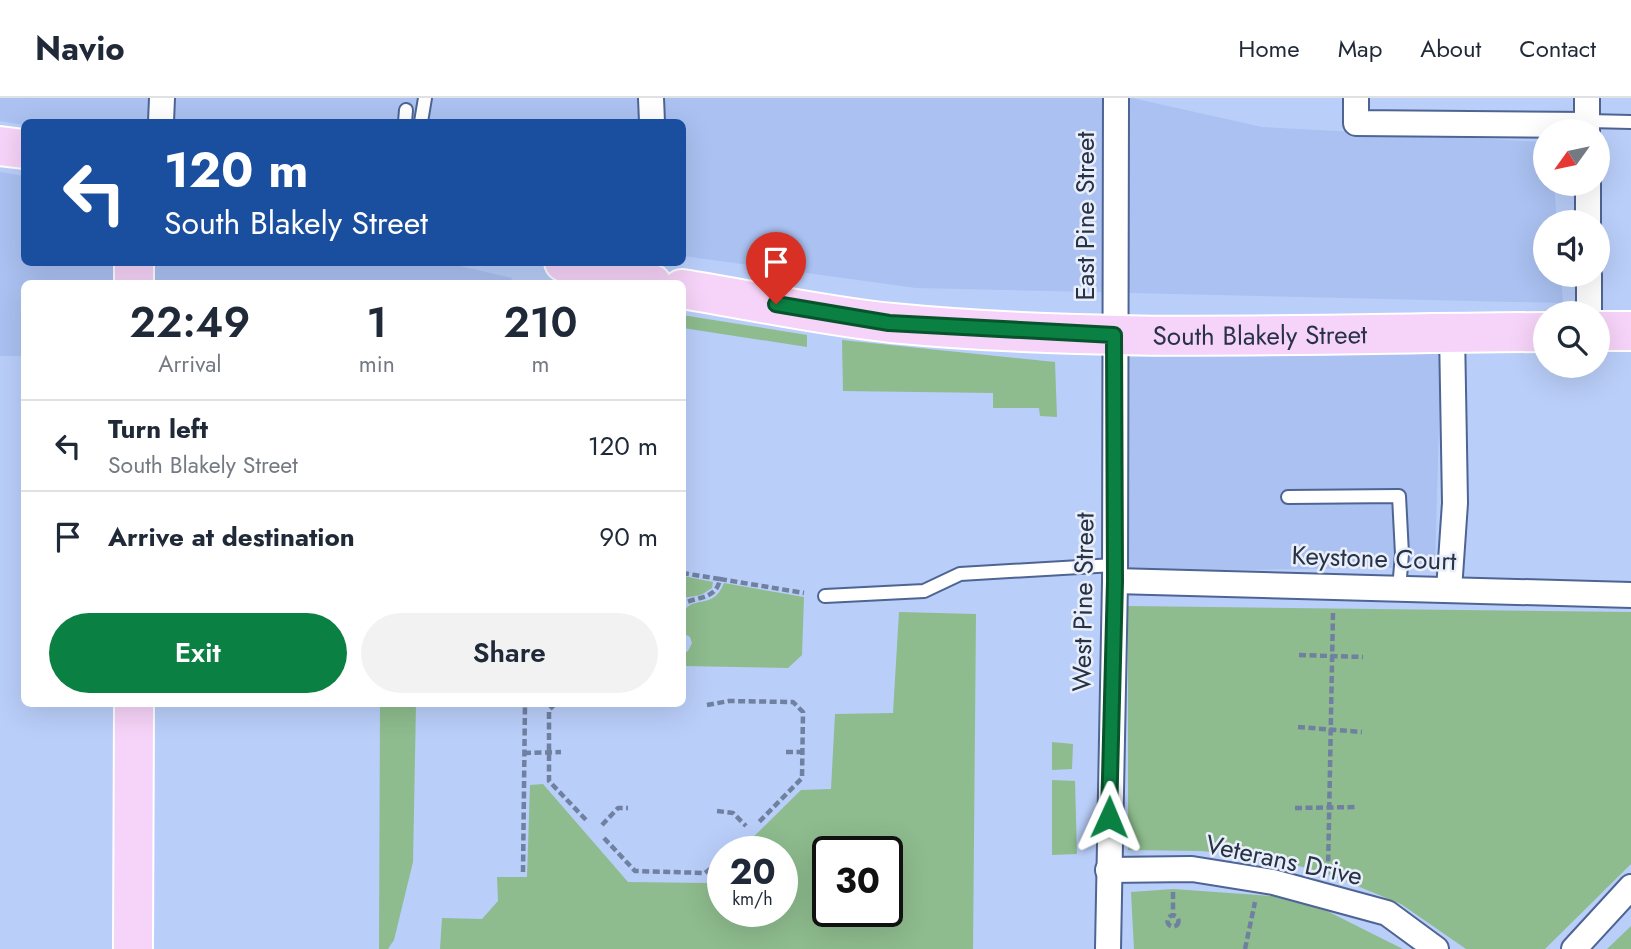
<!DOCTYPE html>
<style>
:root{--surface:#fff;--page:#f2f2f3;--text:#1f2937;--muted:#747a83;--line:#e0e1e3;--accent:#0b8043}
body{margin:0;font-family:Jost,sans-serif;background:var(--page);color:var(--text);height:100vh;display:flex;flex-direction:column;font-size:26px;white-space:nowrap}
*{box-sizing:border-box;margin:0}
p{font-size:23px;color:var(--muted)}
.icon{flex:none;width:38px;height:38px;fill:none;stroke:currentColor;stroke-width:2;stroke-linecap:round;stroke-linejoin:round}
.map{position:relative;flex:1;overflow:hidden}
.drawer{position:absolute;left:21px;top:182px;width:665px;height:427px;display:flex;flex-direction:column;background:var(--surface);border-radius:10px;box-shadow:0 7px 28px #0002}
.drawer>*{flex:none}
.guide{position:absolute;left:21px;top:21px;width:665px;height:147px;border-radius:10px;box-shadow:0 7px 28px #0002;background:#1a4fa0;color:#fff;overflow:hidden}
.needle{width:46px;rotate:237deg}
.controls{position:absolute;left:1533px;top:21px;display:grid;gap:14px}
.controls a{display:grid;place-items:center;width:77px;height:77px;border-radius:50%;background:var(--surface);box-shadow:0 7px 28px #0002;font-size:35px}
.speed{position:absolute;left:707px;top:738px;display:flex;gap:14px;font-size:35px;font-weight:700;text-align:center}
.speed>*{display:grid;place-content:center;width:91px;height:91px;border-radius:50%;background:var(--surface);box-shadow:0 7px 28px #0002;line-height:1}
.speed small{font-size:18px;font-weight:400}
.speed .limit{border:4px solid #111;border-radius:10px;background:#fff;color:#111}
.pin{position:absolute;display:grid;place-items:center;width:60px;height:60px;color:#fff;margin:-72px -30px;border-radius:50% 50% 50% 0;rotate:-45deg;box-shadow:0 0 7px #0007}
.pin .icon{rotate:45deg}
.me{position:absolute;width:77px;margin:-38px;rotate:1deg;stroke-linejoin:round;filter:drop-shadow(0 0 5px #0008)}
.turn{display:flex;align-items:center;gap:24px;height:147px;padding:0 28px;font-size:32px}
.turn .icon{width:91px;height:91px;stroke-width:2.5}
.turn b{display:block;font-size:49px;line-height:60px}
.eta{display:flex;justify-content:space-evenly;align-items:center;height:119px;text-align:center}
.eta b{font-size:42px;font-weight:600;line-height:49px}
.action{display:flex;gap:14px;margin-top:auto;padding:14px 28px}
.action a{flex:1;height:80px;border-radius:42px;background:var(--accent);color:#fff;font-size:28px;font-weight:600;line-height:80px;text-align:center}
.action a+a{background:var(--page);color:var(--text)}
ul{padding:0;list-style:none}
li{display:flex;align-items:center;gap:21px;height:91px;padding:0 28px;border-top:2px solid var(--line)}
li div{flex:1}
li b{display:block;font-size:26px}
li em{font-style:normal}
header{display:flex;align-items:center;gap:42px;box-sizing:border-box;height:98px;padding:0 35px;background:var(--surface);border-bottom:2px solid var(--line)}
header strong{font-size:33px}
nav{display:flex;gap:38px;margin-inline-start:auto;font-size:24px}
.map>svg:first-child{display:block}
.built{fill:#aac1f1}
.green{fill:#8ebc8e;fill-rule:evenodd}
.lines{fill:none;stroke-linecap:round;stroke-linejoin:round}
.service-casing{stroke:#4e6493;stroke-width:16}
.minor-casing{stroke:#4e6493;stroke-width:28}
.primary-casing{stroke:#fff;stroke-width:42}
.path{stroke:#7080a0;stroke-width:4.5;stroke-dasharray:7 3.5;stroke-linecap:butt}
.service{stroke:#fff;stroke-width:12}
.minor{stroke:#fff;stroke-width:24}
.primary{stroke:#f6d3f8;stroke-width:38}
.route-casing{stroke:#07532c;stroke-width:18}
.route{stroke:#0b8043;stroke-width:12}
.labels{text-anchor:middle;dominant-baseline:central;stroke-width:5;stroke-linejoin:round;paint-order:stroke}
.street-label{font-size:26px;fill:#283247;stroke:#e9effa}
</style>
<header>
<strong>Navio</strong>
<nav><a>Home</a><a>Map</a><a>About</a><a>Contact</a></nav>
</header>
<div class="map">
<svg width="1631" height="851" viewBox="0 0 1631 851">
<rect width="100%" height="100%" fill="#b9cef9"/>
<!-- built -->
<g class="built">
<polygon points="0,0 1132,0 1262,29 1545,44 1545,86 1554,86 1557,124 1545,124 1545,177 1561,177 1563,205 916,190 683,158 682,24 24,27 0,23"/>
<polygon points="0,74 24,78 24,164 443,164 512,180 510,186 24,186 24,258 0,258"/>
<polygon points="1441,253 1435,469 1115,474 1129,259"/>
</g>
<!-- green -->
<g class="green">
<polygon points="682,217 807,237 807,249 683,230"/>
<polygon points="842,242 1055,264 1057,319 1040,318 1039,310 993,310 993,295 843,293"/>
<polygon points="683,478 713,484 712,490 701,497 683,500"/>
<path d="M724,485L804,499L802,557L788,570L683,568V556L688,553L692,545L690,539L683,535V514C695,496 713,513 724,485Z"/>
<polygon points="1128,508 1631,514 1631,766 1545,851 1466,851 1401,806 1328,776 1266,759 1201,753 1128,752"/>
<path d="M899,514L976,516L973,851H440L442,820L482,821L498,803L497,779H527L530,687L543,686L628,784L707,785L723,770V814H782V754H738L801,692L831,691L835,616L893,615ZM887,754V814H828V754Z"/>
<polygon points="380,606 416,606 413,764 394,842 388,851 379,851"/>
<polygon points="1052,644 1073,646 1072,671 1052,672"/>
<polygon points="1052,682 1075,683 1077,756 1052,757"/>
<polygon points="1173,791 1272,798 1327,813 1403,851 1134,851 1131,794"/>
<polygon points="1631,828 1631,851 1607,851"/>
</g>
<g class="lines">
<!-- service casing -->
<g class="service-casing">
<g id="service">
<polyline points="1588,23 1631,24"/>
<polyline points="405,24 406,12"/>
<polyline points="421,24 425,0"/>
<polyline points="1288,399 1399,398 1402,456 1399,491"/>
<polyline points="825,498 924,493 960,476 1114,467"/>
</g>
</g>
<!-- minor casing -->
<g class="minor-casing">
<g id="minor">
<polyline points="651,0 652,24"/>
<polyline points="1356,0 1356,25 1587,27"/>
<polyline points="161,24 162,0"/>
<polyline points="1587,33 1587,0"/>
<polyline points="1588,86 1588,124"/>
<polyline points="1589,177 1589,215"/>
<polyline points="1115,483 1631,497"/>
<polyline points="1449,492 1455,405 1452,234"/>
<polyline points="1108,772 1192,771 1273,784 1387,815 1436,851"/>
<polyline points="1108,851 1115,483 1116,0"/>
<polyline points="1574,851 1631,789"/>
</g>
</g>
<!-- primary casing -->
<g class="primary-casing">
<g id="primary">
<polyline points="0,48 24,51"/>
<polyline points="564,164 652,186"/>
<polyline points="134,186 134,164"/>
<path id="s1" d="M682,191C751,202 823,218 892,225C1109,246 1328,235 1545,234"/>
<polyline points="1598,233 1631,233"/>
<polyline points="133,851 134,606"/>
</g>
</g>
<!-- path -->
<g class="path">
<path d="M682,475L720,481C716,502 698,498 682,506"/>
<polyline points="720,481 804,495"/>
<polyline points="1299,557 1363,559"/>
<polyline points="555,606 549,612 549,683 588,724"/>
<polyline points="629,606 643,606"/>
<polyline points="707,607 729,603 793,604 803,614 802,680 758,725"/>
<polyline points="1298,629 1362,634"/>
<polyline points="786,654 802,654"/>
<polyline points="524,655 561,654"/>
<polyline points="1295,710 1357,709"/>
<polyline points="717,713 733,715 746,728"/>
<polyline points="602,727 618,710 628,710"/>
<polyline points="604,740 635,773 705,775 723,761"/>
<polyline points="729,754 743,740"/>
<polyline points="523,774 525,606"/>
<polyline points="1328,774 1333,514"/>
<polyline points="1173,794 1173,818"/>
<circle cx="1173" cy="823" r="5.5"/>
<polyline points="1245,851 1255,804"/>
</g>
<!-- service -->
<use href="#service" class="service"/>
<!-- minor -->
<use href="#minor" class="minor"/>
<!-- primary -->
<use href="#primary" class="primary"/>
</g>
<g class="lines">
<!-- route casing -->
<g class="route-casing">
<polyline id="route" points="776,206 889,225 1114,237 1115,483 1109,719"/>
</g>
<!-- route -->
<use href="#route" class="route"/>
</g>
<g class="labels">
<!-- street labels -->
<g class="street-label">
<text transform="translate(1085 118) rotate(-90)">East Pine Street</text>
<text stroke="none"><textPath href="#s1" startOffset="581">South Blakely Street</textPath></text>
<text transform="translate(1374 460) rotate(2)">Keystone Court</text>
<text transform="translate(1083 504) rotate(-89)">West Pine Street</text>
<text transform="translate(1284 762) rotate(12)">Veterans Drive</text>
</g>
</g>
</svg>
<div class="controls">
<a><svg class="needle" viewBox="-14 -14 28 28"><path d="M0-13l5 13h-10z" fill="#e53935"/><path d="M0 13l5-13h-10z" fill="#747a83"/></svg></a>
<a><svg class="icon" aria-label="sound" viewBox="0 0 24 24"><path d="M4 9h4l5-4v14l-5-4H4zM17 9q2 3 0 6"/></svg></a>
<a><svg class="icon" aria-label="search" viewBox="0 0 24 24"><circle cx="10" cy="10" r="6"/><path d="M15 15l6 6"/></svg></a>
</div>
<div class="speed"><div>20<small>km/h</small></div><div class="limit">30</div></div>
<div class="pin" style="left:776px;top:206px;background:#d93025"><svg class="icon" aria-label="arrive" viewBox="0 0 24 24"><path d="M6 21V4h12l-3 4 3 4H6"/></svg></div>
<svg class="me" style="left:1109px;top:719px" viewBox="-20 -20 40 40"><path d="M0-17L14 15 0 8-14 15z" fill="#0b8043" stroke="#fff" stroke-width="4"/></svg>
<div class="guide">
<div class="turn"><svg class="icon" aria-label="left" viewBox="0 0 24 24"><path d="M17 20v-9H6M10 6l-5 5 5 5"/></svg><div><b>120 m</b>South Blakely Street</div></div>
</div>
<section class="drawer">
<div class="eta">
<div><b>22:49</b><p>Arrival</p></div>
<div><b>1</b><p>min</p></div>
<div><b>210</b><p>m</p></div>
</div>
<ul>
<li><svg class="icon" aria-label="left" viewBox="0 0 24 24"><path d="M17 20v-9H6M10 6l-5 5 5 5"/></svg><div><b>Turn left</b><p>South Blakely Street</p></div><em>120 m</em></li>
<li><svg class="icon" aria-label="arrive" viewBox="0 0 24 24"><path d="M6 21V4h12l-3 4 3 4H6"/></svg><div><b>Arrive at destination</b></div><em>90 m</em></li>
</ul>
<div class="action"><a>Exit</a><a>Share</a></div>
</section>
</div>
